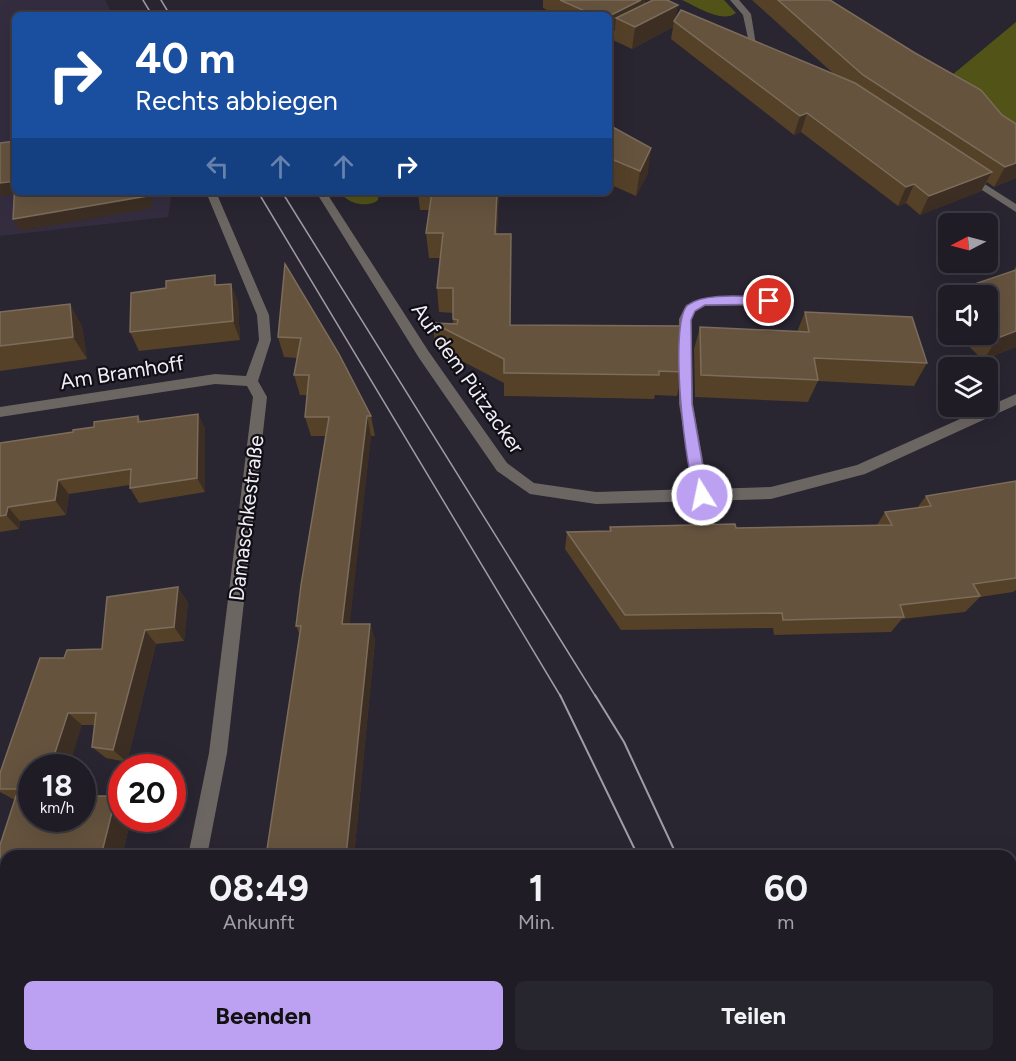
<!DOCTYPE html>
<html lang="de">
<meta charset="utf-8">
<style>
:root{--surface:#1f1c25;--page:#27252d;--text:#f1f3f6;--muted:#a1a1a7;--line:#3c3a42;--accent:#bca0f2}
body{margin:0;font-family:Figtree,sans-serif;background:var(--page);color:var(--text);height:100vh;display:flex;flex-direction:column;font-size:22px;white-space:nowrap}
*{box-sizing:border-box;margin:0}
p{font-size:20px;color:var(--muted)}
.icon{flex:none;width:33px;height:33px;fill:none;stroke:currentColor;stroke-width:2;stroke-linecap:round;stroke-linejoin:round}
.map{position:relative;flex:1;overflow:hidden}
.details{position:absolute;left:0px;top:850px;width:1017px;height:212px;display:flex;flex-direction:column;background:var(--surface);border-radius:18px 18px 0 0;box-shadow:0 6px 24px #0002,0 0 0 2px var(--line)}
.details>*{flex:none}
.top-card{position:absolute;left:12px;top:12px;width:600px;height:183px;border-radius:9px;box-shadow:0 6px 24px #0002,0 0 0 2px var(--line);background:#1a4fa0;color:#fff;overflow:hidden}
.needle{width:39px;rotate:264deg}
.controls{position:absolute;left:938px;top:213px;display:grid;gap:12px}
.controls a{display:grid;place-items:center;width:60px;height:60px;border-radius:9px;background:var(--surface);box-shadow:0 6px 24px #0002,0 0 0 2px var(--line);font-size:30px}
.speed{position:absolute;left:18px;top:754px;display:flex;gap:12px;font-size:30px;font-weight:700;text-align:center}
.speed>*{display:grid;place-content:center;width:78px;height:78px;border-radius:50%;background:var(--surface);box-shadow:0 6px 24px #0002,0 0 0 2px var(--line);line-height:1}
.speed small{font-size:15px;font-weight:400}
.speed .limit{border:9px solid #d22;background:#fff;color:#111}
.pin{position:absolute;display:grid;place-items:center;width:51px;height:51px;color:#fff;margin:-26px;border:3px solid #fff;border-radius:50%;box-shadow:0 2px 6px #0007}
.me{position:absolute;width:66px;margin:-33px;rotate:350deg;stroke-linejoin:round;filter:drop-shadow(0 0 4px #0008)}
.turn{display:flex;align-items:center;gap:21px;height:126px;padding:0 24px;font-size:27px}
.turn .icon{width:78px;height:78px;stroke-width:2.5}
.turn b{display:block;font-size:42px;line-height:51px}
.lanes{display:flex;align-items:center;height:57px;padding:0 24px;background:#0003;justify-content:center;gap:30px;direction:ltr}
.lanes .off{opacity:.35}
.eta{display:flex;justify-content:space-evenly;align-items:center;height:102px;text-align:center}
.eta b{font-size:36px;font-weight:700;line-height:42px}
.button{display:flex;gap:12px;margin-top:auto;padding:12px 24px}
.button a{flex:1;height:69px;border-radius:9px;background:var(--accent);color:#111;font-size:24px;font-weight:700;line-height:69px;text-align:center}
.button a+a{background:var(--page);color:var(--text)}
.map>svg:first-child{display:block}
.built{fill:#332d3f}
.green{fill:#525316}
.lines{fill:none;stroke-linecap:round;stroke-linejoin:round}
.minor{fill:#6c6662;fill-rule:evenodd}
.tram-far1{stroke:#9f9ca6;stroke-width:1.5}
.tram{stroke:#9f9ca6;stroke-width:2}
.wall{fill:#554128}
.shaded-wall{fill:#3c2e23}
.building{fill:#65533e;stroke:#7b6c5b;stroke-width:1.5}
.route{fill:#bca0f2;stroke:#7a689d;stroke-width:1.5}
.labels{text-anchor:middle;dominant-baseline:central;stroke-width:4.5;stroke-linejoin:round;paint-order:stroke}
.street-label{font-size:21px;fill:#efedf5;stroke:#110f15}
</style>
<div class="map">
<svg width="1016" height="1061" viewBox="0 0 1016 1061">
<rect width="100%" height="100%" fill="#292531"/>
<!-- built -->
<polygon class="built" points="0,0 105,0 113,15 15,15 15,192 172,192 168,217 0,236"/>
<!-- green -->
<g class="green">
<path d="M682,0H724L736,13C722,24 696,6 682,0Z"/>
<polygon points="1016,22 1016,128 940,85"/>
<path d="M340,192H379L378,200C368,209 346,203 340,192Z"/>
</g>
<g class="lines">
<!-- minor -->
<g class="minor">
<polygon points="730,0 739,0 751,14 756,45 749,43 743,15"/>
<polygon points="632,23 636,26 635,28 609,40 609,34"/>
<polygon points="969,174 1016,204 1016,212 965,179 965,175"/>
<polygon points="206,192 216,192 269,315 271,340 258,381 267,397 227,753 207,856 188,856 209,753 253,397 247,386 215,384 0,417 0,407 215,374 246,376 259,340 257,315"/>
<polygon points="316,192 326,192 429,352 507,463 534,483 596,492 694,489 679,404 679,319 686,305 703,298 769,297 775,301 769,305 705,306 695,311 691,319 693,404 708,489 771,487 857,465 1016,394 1016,405 865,474 771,499 596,504 530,494 497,471 419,358"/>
<polygon points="146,1056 168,1056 167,1061 145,1061"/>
</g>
<!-- tram-far1 -->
<g class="tram-far1">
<polyline points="143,0 152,15"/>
<polyline points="161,0 170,15"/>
<polyline points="258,192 561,697"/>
<polyline points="282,192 596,697"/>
</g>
<!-- tram -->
<g class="tram">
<polyline points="560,695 638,856"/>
<polyline points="595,695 624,742 677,856"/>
<polyline points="722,1056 724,1061"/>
<polyline points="768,1056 771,1061"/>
</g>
</g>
<!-- wall -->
<g class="wall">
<polygon points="543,0 645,0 645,4 676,18 835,75 752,0 830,0 915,53 1016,178 994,187 987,182 981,191 920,215 906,203 898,206 801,132 794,135 671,39 673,27 632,49 613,40 615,28 609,15 558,15 543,8"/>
<polygon points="609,125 648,173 636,196 609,184"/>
<polygon points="418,192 499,192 497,234 510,325 683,372 677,396 655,395 654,399 504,396 504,383 435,347 433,323 453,324 453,313 439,312 437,288 440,258 429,258 426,233 430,210 420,210"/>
<polygon points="285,264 371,416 375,436 371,436 349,624 370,624 375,640 354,856 266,856 300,635 296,626 325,436 311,436 305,417 307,395 300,395 294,375 297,358 284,357 278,337"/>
<polygon points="1016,266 1016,347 983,360 956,334 987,334 987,296 948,296 948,327 936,316 948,293 1013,271"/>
<polygon points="231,284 238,303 240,340 139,351 130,332 218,285"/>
<polygon points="70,304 82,327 87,359 0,371 0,312"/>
<polygon points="805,312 927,363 914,386 818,381 808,402 695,397 694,349 700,327 797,332"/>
<polygon points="198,414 205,429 205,492 139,503 130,488 130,485 69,494 66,515 20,521 19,529 0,532 0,443 73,432 138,416 142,422"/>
<polygon points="1016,481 1016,590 1013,592 980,597 965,612 902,619 891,632 774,635 773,628 621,630 565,549 567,532 609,531 610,527 736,528 877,525 885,512 917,508 926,496"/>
<polygon points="188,602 184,641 156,644 127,762 106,758 92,747 94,725 82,725 32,768 32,819 116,796 122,799 122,819 131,819 122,856 6,856 6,871 0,869 0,845 15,799 13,799 0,792 0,773 64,658 102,649"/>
<polygon points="6,892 6,942 0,941 0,911"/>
<polygon points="1011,918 1016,919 1016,1054 1011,1053"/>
<polygon points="938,1056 988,1056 989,1059 966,1060"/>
</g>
<!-- shaded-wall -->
<g class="shaded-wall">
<polygon points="641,0 645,0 643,13 616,18 615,28 609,31 609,16"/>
<polygon points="678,5 675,21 674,21 673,27 632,49 635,27"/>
<polygon points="807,113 801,132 794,135 800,116"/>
<polygon points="651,148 648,173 636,196 640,171"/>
<polygon points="1016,163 1016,178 994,187 1005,167"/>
<polygon points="992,172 981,191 920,215 929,196"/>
<polygon points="15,181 22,193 0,196 0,183"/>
<polygon points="914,184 906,203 898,206 906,187"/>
<polygon points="147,192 151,192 152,208 20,231 13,219"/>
<polygon points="497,192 499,192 495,259 495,234"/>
<polygon points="231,284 238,303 240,340 233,321"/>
<polygon points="70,304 82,327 87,359 73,337"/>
<polygon points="1016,331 1016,347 983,360 998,338"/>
<polygon points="198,414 205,429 205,492 197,478"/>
<polygon points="367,416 371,436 348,640 342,624"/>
<polygon points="58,480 69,494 66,515 55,500"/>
<polygon points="8,507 20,521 19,529 6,515"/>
<polygon points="178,587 188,602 184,641 174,627"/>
<polygon points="370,624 375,640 354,856 346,856"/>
<polygon points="145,630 156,644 127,762 113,750"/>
<polygon points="68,713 82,725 69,768 50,768"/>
<polygon points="116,796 122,799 122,819 131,819 122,856 101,856"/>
<rect x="360" y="1056" width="7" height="5"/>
</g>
<!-- building -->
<g class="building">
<polygon points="560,0 641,0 609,16 609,18 609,15 594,15"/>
<polygon points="653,0 667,0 678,5 635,27 616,18"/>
<polygon points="778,0 830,0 915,53 981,90 1002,115 1016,124 1016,163 1005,167 863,75"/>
<polygon points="681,10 855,83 992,172 929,196 914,184 906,187 807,113 800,116 674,21"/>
<polygon points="609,125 651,148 640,171 609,158"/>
<polygon points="15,141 15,192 147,192 147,196 13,219 15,181 0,183 0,143"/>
<polygon points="432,192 497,192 495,234 511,234 510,325 682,326 683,372 659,371 659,375 504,373 504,359 433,323 457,324 458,320 453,319 453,288 437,288 443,233 426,233"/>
<polygon points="285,264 339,354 371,416 367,416 342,624 370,624 346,856 266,856 301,626 296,626 301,585 329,417 305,417 309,375 294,375 301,338 278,337"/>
<polygon points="1016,270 1016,331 998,338 987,328 987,296 952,296 948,293"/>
<polygon points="215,275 215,285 231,284 233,321 130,332 131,293 166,288 166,281"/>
<polygon points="70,304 73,337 0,346 0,312"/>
<polygon points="805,312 912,317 927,363 814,358 818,380 701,375 700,327 809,332"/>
<polygon points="198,414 197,478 130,488 131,469 58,480 55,500 8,507 6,515 0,516 0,443 73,432 73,430 94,427 94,422 138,416 138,422"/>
<polygon points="1016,481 1016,578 973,584 980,596 900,605 904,617 783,620 782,613 625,615 567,532 611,531 610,527 735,524 736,528 892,525 885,512 931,506 926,496"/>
<polygon points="178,587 174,627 145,630 113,750 92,747 96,713 68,713 50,768 32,768 32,789 0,789 0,773 40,658 64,658 67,650 102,649 107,597"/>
<polygon points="16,796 32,796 32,819 82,819 82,796 116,796 101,856 6,856 6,866 0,866 0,845"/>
<polygon points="6,892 6,938 0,938 0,911"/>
<polygon points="1011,918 1016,919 1016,1049 1011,1049"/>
<polygon points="235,1056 360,1056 360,1061 234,1061"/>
<polygon points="969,1056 988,1056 989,1059"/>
</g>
<!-- route -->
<path class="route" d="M769,297L775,301L773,304L705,305L695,311L691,320L692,404L708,495L702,500L697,498C685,474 668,320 688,305C705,292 748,297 769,297Z"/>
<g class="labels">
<!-- street labels -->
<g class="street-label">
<text transform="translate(122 372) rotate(-9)">Am Bramhoff</text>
<text transform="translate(468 378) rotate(55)">Auf dem Pützacker</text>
<text transform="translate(246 518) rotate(-83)">Damaschkestraße</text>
</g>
</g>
</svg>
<div class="controls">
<a><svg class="needle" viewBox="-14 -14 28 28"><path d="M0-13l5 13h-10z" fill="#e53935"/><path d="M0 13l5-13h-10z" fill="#a1a1a7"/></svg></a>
<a><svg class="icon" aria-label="sound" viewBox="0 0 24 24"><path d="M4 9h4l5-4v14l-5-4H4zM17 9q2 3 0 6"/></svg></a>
<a><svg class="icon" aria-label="layers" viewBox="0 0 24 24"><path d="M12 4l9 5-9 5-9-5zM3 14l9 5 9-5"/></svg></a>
</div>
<div class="speed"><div>18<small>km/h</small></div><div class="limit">20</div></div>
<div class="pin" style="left:769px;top:301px;background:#d93025"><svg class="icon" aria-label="arrive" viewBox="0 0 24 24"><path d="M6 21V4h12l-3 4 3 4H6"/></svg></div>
<svg class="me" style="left:702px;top:495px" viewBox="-20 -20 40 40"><circle r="17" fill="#bca0f2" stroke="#fff" stroke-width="3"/><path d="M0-11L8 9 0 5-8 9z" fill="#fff"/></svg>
<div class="top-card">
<div class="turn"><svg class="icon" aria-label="right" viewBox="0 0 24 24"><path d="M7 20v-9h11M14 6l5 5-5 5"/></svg><div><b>40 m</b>Rechts abbiegen</div></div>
<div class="lanes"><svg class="icon off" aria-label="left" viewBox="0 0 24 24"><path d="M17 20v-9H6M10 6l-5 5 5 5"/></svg><svg class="icon off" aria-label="ahead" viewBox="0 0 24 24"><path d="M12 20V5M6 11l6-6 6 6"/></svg><svg class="icon off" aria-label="ahead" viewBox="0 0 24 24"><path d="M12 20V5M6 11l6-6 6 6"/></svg><svg class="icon" aria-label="right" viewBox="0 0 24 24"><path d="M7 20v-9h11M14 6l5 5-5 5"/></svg></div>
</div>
<section class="details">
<div class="eta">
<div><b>08:49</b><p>Ankunft</p></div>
<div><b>1</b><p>Min.</p></div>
<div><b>60</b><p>m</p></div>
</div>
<div class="button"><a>Beenden</a><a>Teilen</a></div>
</section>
</div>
